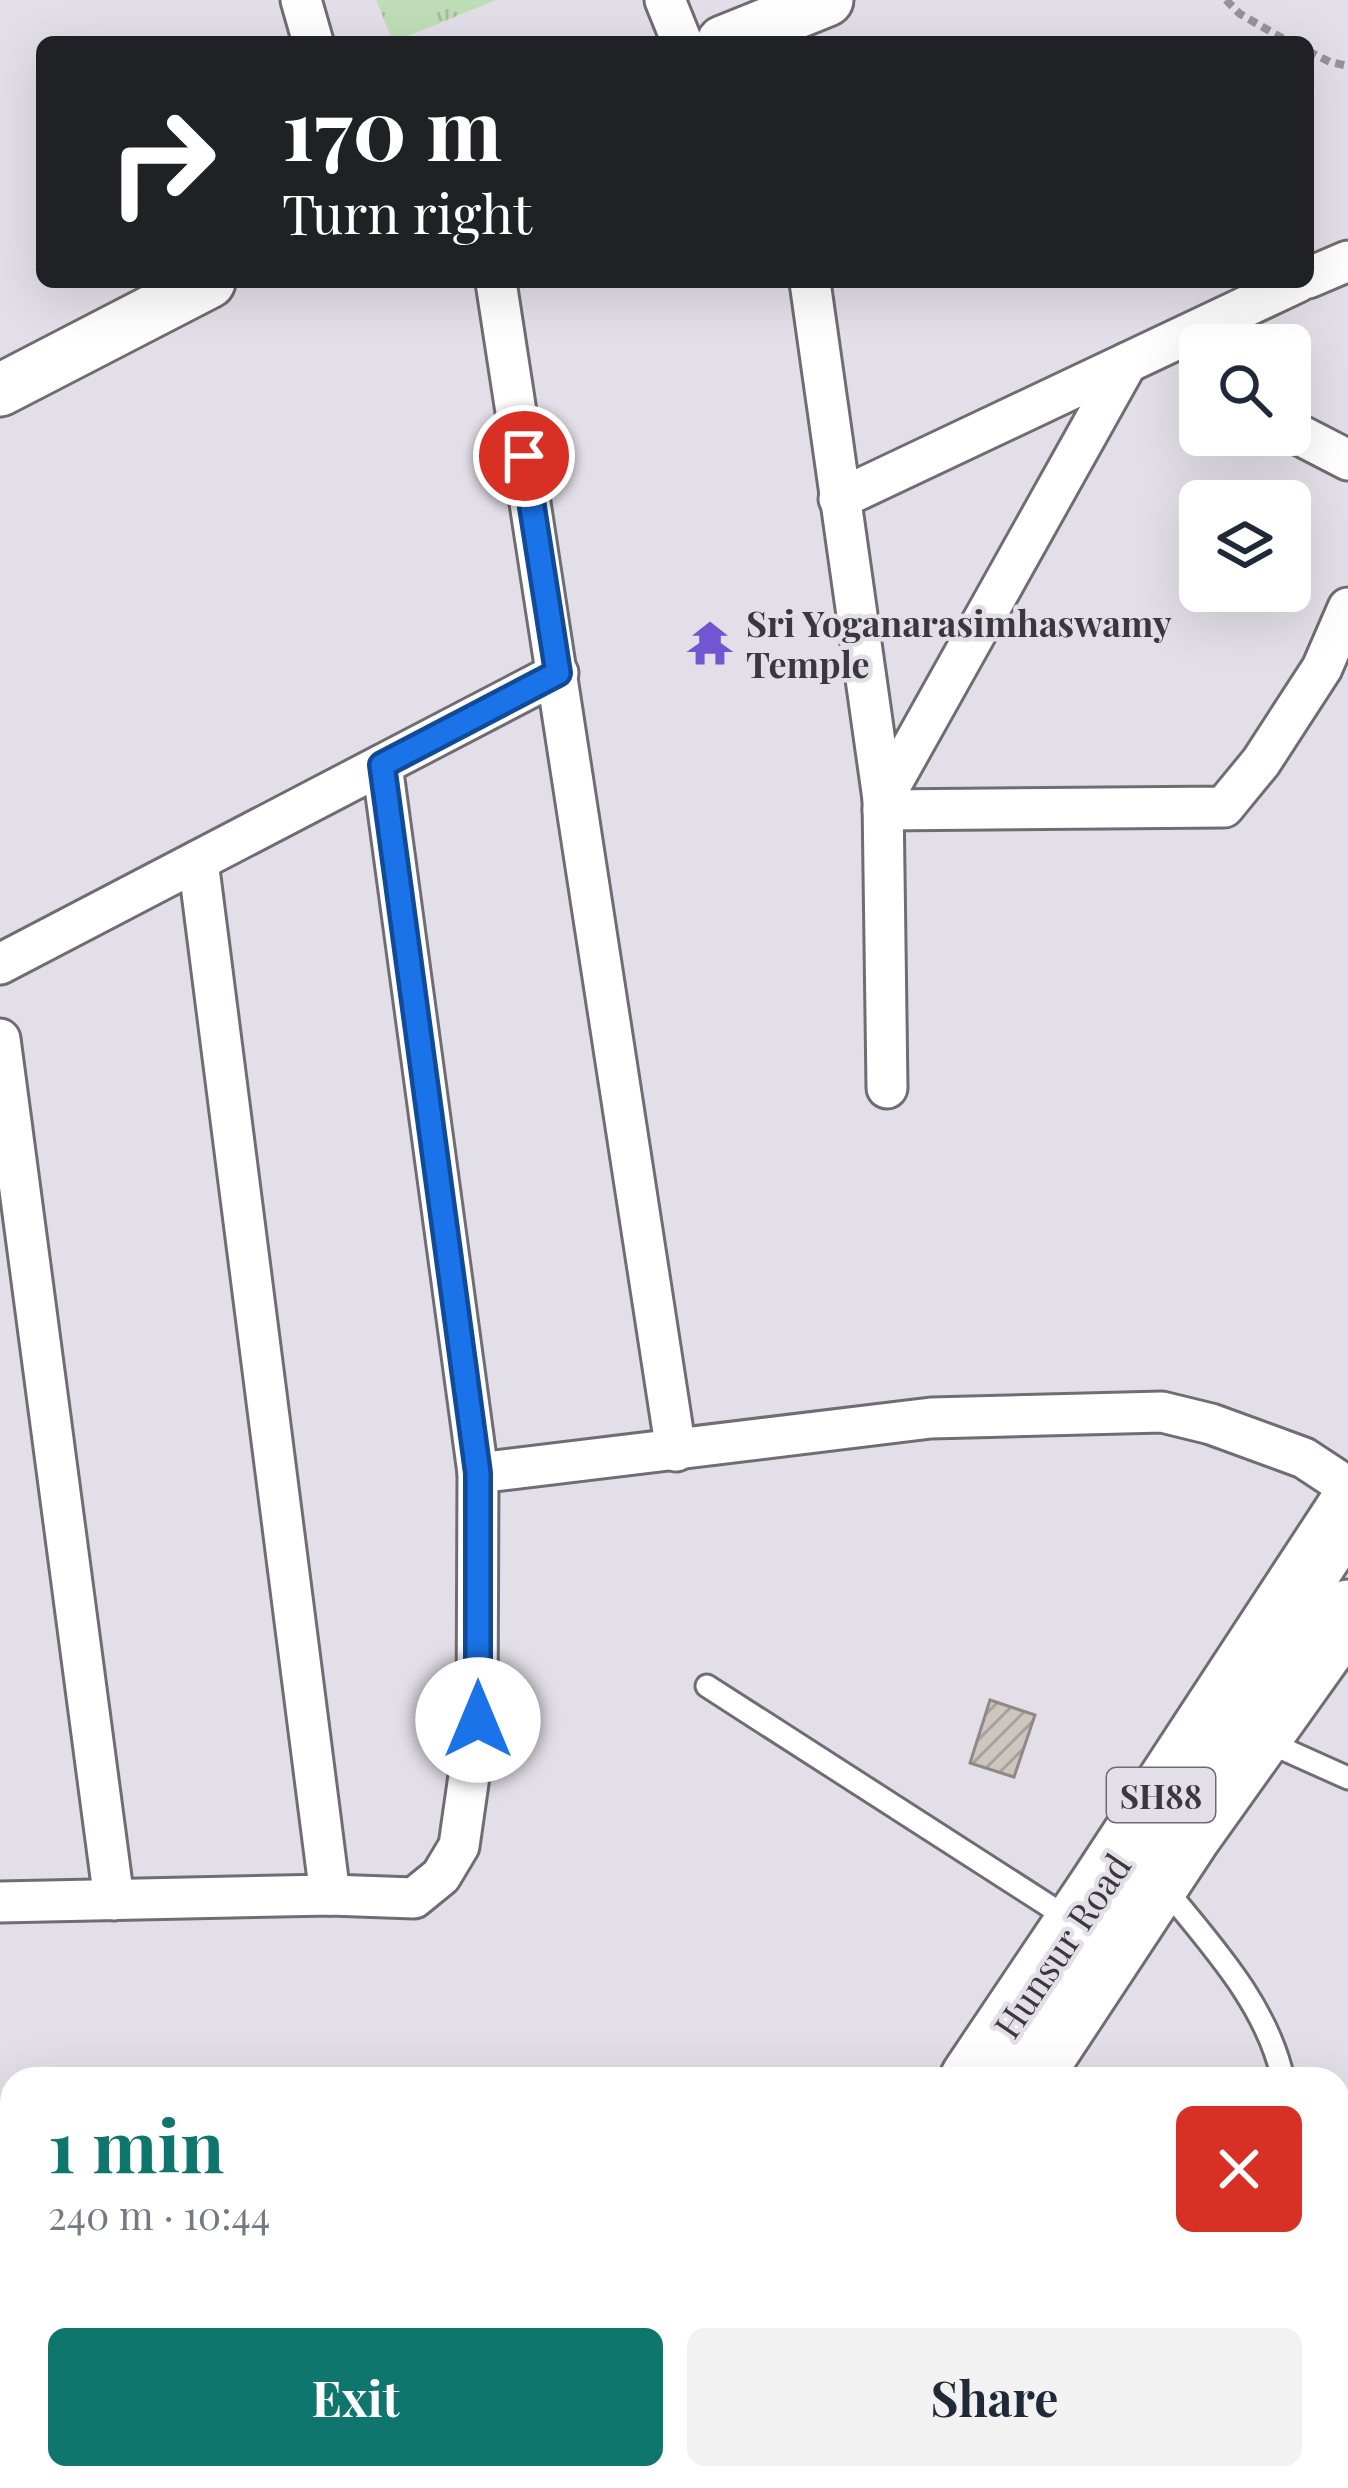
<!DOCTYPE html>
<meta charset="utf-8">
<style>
:root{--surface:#fff;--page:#f2f2f3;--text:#1f2937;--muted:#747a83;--accent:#0f766e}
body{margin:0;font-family:"Playfair Display",serif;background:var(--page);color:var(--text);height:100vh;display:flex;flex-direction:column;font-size:45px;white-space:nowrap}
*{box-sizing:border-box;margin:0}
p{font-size:39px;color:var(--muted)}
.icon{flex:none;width:66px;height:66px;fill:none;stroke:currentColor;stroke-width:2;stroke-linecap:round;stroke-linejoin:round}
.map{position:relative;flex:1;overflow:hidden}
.panel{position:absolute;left:0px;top:2067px;width:1350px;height:423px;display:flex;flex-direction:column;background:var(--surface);border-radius:36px 36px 0 0;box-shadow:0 12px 48px #0002}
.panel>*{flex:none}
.banner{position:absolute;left:36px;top:36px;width:1278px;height:252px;border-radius:18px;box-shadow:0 12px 48px #0002;background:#202124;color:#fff;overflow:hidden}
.fabs{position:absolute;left:1179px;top:324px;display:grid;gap:24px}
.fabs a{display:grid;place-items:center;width:132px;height:132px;border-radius:18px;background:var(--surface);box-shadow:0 12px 48px #0002;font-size:60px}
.pin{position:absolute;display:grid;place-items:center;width:102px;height:102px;color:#fff;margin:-51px;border:6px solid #fff;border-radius:50%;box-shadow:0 3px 12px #0007}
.me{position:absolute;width:132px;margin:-66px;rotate:0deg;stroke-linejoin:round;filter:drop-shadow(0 0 9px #0008)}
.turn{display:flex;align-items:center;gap:42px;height:252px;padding:0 48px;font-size:54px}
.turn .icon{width:156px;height:156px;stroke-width:2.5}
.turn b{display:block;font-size:84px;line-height:102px}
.round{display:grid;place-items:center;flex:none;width:126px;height:126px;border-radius:18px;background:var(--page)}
.overview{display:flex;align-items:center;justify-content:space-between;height:204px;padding:0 48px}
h1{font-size:72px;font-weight:700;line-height:90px;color:var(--accent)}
.button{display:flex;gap:24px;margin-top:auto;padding:24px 48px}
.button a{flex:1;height:138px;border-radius:18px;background:var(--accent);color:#fff;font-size:48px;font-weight:700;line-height:138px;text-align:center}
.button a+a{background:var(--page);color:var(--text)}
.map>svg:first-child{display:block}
.grass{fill:url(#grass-tufts)}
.building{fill:url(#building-hatch);stroke:#918983;stroke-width:3}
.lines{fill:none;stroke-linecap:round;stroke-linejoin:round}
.service-casing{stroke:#706c73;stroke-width:27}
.minor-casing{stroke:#706c73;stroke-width:45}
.tertiary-casing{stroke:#706c73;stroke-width:57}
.primary-casing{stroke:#706c73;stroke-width:69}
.path{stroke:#959299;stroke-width:8;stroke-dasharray:9 6;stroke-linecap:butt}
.service{stroke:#fff;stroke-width:21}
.minor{stroke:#fff;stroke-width:39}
.tertiary{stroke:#fff;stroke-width:51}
.primary{stroke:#fff;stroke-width:63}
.route-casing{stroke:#114b97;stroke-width:30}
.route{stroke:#1a73e8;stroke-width:21}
.labels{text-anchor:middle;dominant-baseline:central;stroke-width:9;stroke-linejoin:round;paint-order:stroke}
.shield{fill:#e3dfe8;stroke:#6d6a70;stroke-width:3}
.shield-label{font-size:33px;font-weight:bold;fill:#3a383c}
.poi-label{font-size:36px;font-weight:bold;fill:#3a383c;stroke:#e3dfe8;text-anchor:start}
.street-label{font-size:36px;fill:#3a383c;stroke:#e3dfe8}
</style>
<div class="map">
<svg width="1348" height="2488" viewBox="0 0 1348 2488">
<defs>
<pattern id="grass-tufts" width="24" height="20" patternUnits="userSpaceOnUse" patternTransform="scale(3)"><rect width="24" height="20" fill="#bfdeb7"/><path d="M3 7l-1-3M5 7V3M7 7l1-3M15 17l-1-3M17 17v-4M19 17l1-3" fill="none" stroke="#a5bf9e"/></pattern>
<pattern id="building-hatch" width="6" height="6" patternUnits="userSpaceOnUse" patternTransform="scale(3)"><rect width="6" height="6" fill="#cdc5bf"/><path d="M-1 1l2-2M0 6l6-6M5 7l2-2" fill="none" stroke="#a7a19c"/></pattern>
</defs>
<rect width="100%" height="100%" fill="#e3dfe8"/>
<!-- grass -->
<polygon class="grass" points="376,0 496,0 393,42"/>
<!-- building -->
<g class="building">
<polygon points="990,1700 1035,1715 1014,1777 970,1763"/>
<polygon points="197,2478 486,2478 482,2488 194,2488"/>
</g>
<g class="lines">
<!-- service casing -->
<g class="service-casing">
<g id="service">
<polyline points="707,1686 1071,1920"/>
<polyline points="1261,1739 1348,1778"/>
<path d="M1163,1886C1210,1944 1267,2004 1283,2079"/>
</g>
</g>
<!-- minor casing -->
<g class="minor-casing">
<g id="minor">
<polyline points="301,0 313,42"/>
<polyline points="665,0 682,42"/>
<polyline points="1308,278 1348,261"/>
<polyline points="496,282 676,1451"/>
<polyline points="810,282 883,799 887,1088"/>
<polyline points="1290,430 1348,460"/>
<polyline points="839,499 1298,282"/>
<polyline points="883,799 1127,363"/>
<polyline points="883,810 1224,807 1261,762 1322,668 1348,608"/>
<polyline points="198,861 330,1895"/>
<polyline points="0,964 558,673"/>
<polyline points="0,1039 114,1900"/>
<polyline points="478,1473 931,1418 1162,1412 1211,1424 1304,1458 1348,1487"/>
<polyline points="0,1902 330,1895 414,1898 441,1876 459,1846 477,1720 478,1473 382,765"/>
</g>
</g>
<!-- tertiary casing -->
<g class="tertiary-casing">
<g id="tertiary">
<polyline points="723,42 827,0"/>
<polyline points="0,390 209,282"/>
</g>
</g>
<!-- primary casing -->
<g class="primary-casing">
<g id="primary">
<polyline points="972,2079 1101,1887 1348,1510"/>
<polyline points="1028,2079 1189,1835 1348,1612"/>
<polyline points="696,2488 703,2478"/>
<polyline points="753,2488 760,2478"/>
</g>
</g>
<!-- path -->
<g class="path">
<polyline points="1226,0 1240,14 1289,42"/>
<polyline points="1308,51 1330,62 1348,66"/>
</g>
<!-- service -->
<use href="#service" class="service"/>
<!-- minor -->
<use href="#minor" class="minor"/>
<!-- tertiary -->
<use href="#tertiary" class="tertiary"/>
<!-- primary -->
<use href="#primary" class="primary"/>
</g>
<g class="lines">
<!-- route casing -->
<g class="route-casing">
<polyline id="route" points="478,1720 478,1473 382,765 558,673 524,456"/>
</g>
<!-- route -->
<use href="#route" class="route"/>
</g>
<!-- icons -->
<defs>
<g id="temple-bare" transform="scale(3.6)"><path d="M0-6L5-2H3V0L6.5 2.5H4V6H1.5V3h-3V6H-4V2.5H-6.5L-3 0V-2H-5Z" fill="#7056d0" stroke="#e3dfe8" stroke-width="2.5" paint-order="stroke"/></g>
</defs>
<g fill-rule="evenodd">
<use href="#temple-bare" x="710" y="643"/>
</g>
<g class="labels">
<!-- shield labels -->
<rect class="shield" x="1107" y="1768" width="108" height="54" rx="9"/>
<g class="shield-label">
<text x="1161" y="1795">SH88</text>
</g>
<!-- poi labels -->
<g class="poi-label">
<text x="746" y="622">Sri Yoganarasimhaswamy<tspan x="746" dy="41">Temple</tspan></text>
</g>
<!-- street labels -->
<g class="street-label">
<text transform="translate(1061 1945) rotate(-56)">Hunsur Road</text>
</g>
</g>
</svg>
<div class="fabs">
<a><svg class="icon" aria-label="search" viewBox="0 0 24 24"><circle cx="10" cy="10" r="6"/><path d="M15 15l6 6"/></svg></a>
<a><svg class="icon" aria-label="layers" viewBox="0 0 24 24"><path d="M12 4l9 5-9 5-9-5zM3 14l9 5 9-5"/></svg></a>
</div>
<div class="pin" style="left:524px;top:456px;background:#d93025"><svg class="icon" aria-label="arrive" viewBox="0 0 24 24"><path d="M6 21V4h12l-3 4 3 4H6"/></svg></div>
<svg class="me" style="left:478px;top:1720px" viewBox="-20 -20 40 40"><circle r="19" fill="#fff"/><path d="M0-13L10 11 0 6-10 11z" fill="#1a73e8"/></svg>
<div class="banner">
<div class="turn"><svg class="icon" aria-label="right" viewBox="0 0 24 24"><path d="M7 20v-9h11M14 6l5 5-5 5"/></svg><div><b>170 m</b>Turn right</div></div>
</div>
<section class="panel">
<div class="overview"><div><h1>1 min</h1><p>240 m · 10:44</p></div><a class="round" style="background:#d93025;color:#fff"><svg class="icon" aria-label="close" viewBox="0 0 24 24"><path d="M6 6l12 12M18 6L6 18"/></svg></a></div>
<div class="button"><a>Exit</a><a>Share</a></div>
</section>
</div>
